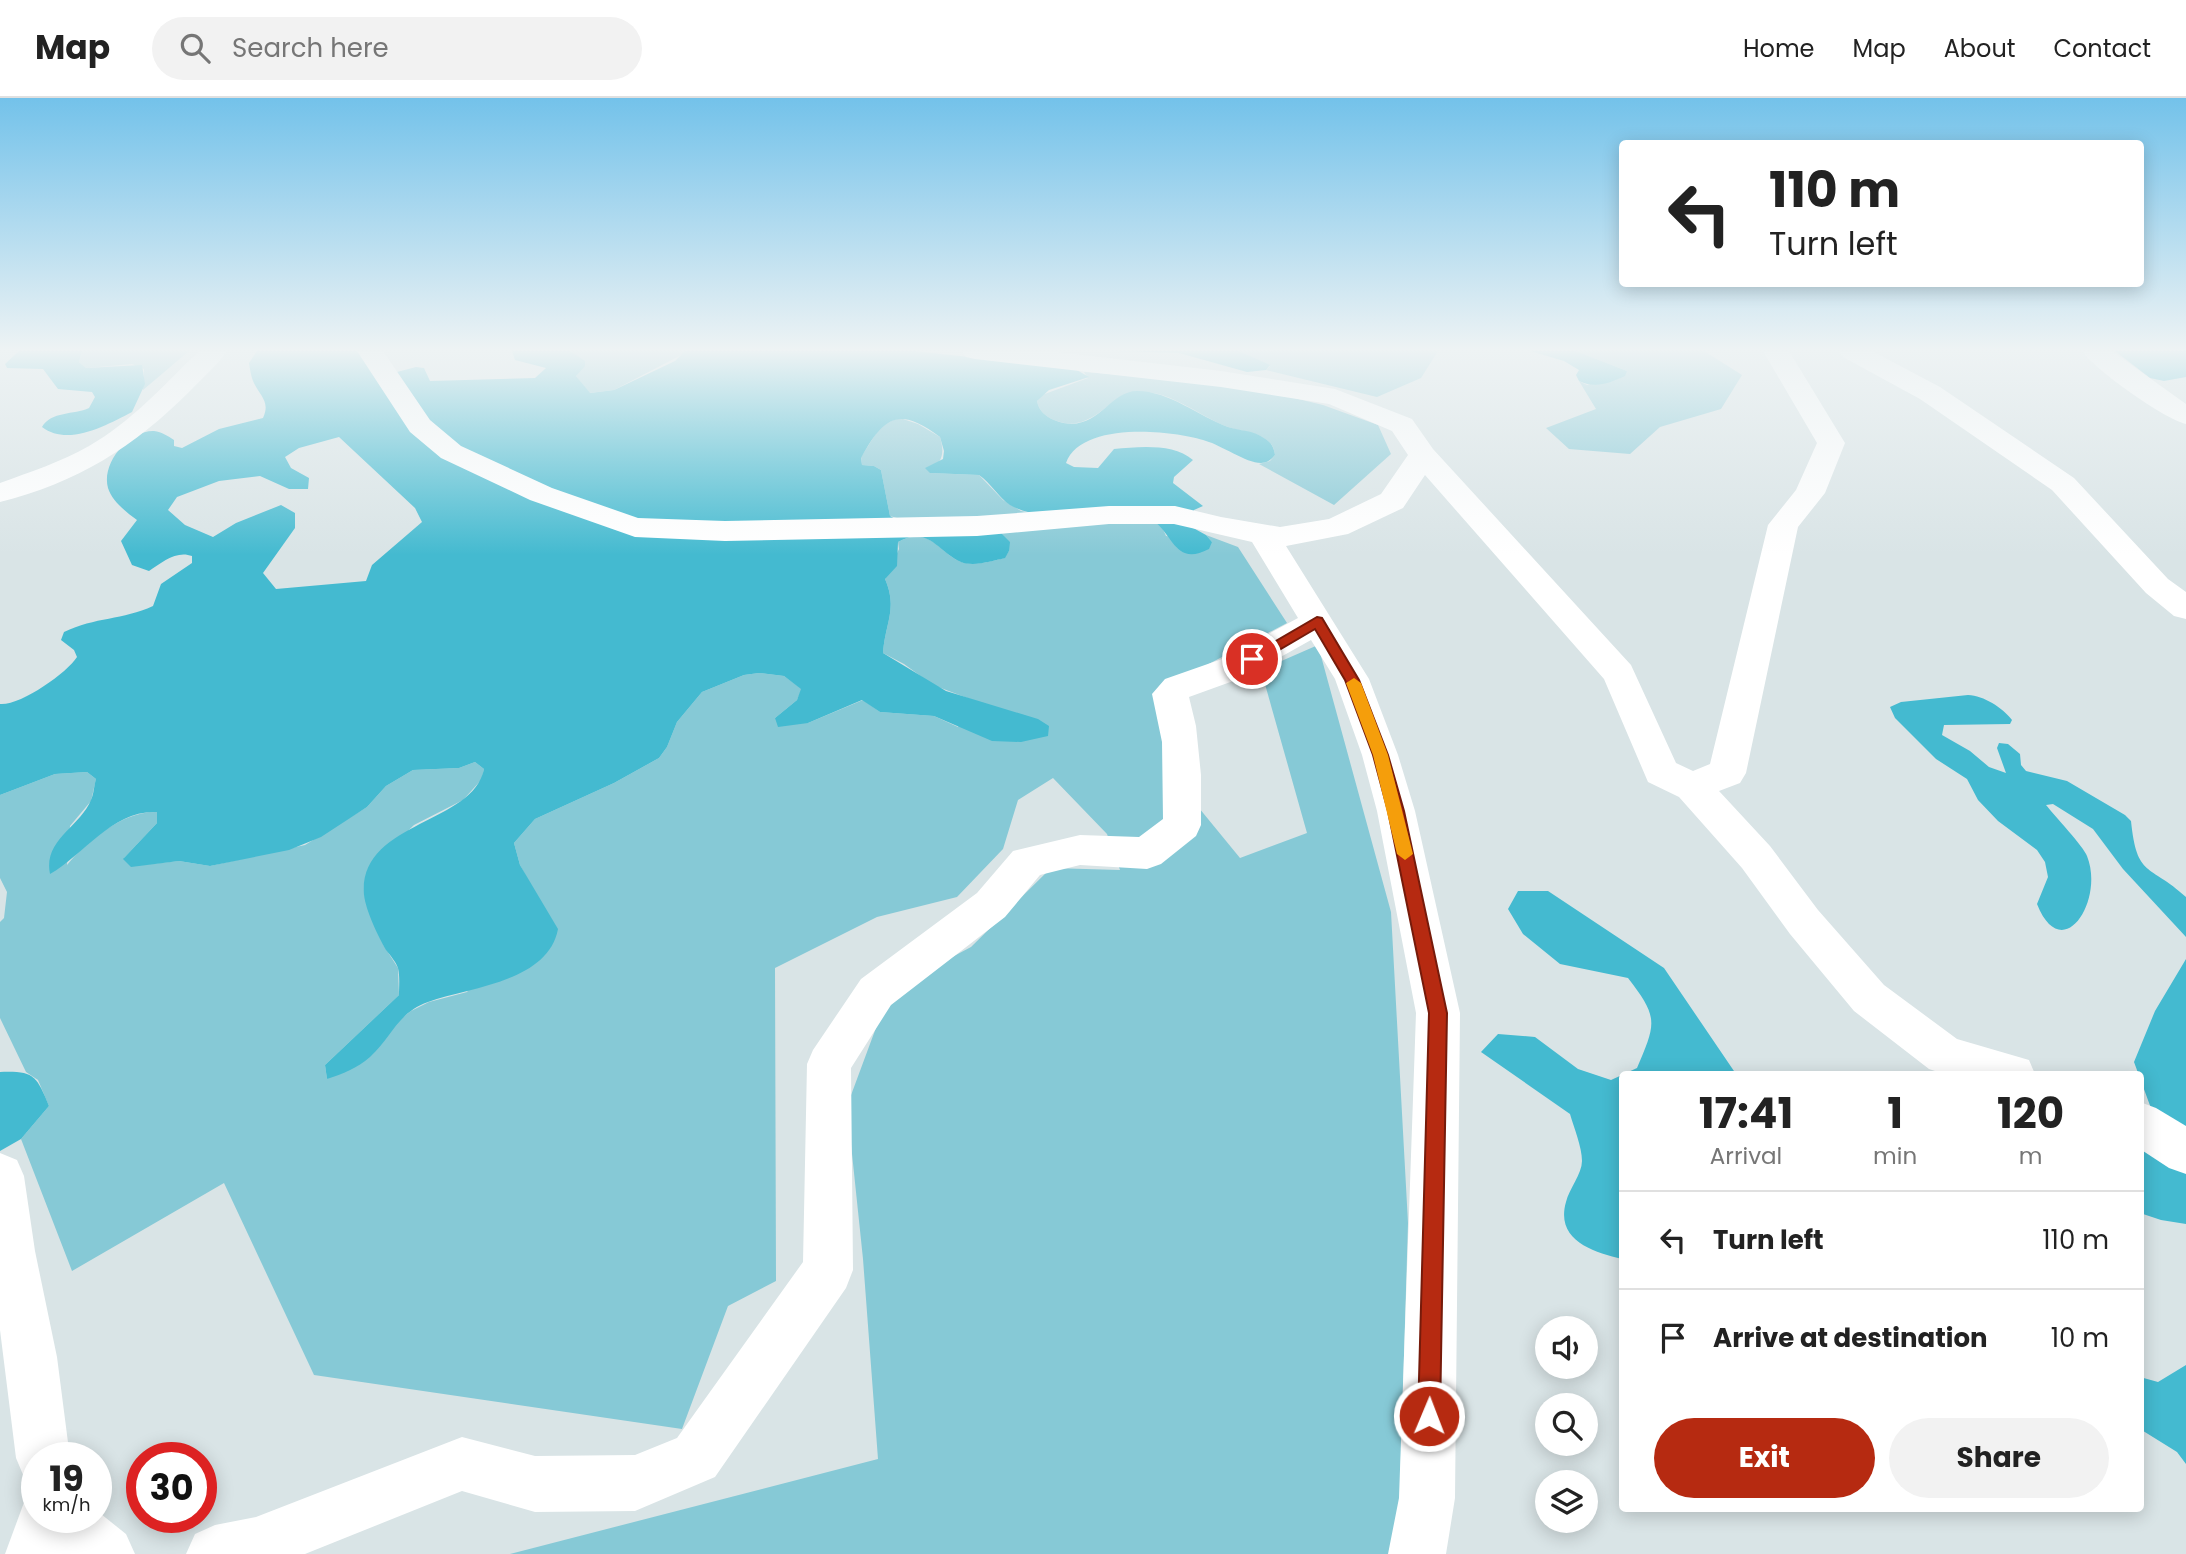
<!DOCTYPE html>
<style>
:root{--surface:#fff;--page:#f2f2f2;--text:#222;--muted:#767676;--line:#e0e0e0;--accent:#b62a11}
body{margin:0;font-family:Poppins,sans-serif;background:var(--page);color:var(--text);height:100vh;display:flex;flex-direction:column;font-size:26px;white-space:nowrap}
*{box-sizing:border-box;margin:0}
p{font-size:23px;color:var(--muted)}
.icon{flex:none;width:38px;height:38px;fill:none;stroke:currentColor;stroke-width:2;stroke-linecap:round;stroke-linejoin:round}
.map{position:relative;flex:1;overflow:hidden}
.drawer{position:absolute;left:1619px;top:973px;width:525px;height:441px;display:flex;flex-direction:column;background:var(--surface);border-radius:7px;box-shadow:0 4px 18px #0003}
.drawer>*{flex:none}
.hud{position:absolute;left:1619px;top:42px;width:525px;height:147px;border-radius:7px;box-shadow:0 4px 18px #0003;background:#fff;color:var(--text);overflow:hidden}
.controls{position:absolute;left:1535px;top:1218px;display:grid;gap:14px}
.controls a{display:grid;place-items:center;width:63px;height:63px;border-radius:50%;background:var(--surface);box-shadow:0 4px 18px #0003;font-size:35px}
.speed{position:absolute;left:21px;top:1344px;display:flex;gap:14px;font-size:35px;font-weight:700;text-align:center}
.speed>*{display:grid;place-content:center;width:91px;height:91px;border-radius:50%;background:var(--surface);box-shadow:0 4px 18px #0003;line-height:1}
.speed small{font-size:18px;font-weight:400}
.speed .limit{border:10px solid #d22;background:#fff;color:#111}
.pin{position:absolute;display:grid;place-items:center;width:60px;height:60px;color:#fff;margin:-30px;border:4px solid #fff;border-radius:50%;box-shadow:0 2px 7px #0007}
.me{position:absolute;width:77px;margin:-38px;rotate:1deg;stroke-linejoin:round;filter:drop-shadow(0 0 5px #0008)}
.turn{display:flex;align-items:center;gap:24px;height:147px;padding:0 35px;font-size:32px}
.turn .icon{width:91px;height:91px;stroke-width:2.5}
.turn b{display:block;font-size:49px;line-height:60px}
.eta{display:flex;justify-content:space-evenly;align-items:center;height:119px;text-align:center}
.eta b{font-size:42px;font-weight:700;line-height:49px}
.button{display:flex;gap:14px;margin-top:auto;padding:14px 35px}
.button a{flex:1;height:80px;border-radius:42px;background:var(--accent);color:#fff;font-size:28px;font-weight:700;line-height:80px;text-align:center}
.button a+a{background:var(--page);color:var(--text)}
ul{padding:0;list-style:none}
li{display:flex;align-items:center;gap:21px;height:98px;padding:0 35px;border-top:2px solid var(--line)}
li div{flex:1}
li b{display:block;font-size:26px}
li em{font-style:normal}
header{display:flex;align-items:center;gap:42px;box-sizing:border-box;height:98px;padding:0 35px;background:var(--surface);border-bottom:2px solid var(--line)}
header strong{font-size:33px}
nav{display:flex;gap:38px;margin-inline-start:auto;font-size:24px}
.search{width:490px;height:63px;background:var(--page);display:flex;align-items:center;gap:18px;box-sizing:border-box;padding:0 24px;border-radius:38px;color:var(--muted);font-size:26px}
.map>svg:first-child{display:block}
.green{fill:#86c9d6}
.forest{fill:#44bad0;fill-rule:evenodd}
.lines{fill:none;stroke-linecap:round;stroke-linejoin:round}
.minor{fill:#fff;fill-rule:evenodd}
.route{fill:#b62a11;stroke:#761b0b;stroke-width:2}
.slow{fill:#f59e0b}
</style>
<header>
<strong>Map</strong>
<div class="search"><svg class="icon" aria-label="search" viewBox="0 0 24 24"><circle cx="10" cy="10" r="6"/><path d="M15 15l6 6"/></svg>Search here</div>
<nav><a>Home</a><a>Map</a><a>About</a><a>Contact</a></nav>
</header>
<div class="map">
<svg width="2186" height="1456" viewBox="0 0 2186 1456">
<rect width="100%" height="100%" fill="#d9e4e6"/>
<!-- green -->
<g class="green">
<polygon points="82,253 189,253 143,292 144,271 132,266 86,270 79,264"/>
<polygon points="570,253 685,253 685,255 614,292 589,295 576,278 579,273"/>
<polygon points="1239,253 1438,253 1421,280 1377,299 1266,272 1270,268"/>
<polygon points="1576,253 1704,253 1742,277 1721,311 1660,329 1630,356 1569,351 1546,330 1596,311 1579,283 1587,287 1627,273"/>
<path d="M1084,274L1236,286L1323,307L1378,327L1391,356L1334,407L1259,366L1270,363L1275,357C1274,351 1273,347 1268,343C1256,333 1242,334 1228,329C1201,319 1172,294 1143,294C1136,294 1127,295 1122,298C1100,312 1084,334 1054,322C1045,318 1039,313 1037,303L1042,297L1088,280Z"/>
<path d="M900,320L918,326L940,339C945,357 942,362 930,375L979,377L1003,402L1021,413L1053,419L1155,424L1162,429L1166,438L1212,444L1206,437L1238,449L1287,525L1161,591L1181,688L1240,760L1307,735L1261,572L1318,547L1391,814L1408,1125L1398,1456H510L878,1361L863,1161L847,1008L890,892L971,849L1051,770L1120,772L1107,736L1053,680L1018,702L1003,751L957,799L877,819L775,870L776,1183L728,1208L682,1331L314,1277L224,1085L72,1173L21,1041L49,1008L38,982L26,974L0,920V824L4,820L7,794L0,780V697L55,676L87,674L96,681L91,703L70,728L67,767C87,742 124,713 157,714V725L124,760L131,768L179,763L210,768L305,747L367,709L386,688L413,672L459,670L475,664L484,671L482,681L463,702L414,727L368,771L364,796L384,848L398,870L399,897L325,967L327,981L386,939L395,925L411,913L429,904L467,894L537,799L520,767L514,745L535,721L614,685L659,660L667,649L677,624L702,594L744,577L759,575L784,578L802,591L797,602L775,620L808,625L863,602L880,614L934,618L958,629L970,601L933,587L904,566L883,555C885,525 898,511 885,481L899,451L898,444C934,425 941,461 966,465C979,467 992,463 1004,460L1009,453L890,418L881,372L874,368L862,367L861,359L882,326Z"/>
</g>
<!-- forest -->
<g class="forest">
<path d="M19,253H82L79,264L86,270L142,267L145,286L132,314C107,327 68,349 42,329C51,313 74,317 89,310L95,299L92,294L58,291L43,271L7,270L5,266Z"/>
<path d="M257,253H376L397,274L416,269L424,270L430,283L535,280L546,270L515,262L512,253H570L585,263V268L576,278L590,295L614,292L675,263L685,253H915L1075,271L1089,279L1049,292L1037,303C1039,313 1045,318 1054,322C1096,339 1108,293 1137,293C1170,293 1198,318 1228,329C1240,333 1253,332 1264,340C1271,344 1274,349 1275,357C1271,362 1267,365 1261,365C1246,365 1221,347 1206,343C1173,332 1081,323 1066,365L1074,369L1098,370L1114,351C1139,349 1173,345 1193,362L1174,379L1173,385L1203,408L1194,412L1186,426L1206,437L1212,444L1209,451C1176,468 1174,439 1155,424C1120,422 1037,424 1010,407C998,399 991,385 979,377L930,375L925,370L943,361L944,353L940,339C899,308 884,318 861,360L862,367L874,368L881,372L890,418L899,423L998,432L1010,444L1009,453L1005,460C992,463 974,469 961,464C938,454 929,427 898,444L897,468L885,481C898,511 885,525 883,555L946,593L1038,621L1049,628L1048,638L1021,644L992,643L934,618L880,614L862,602L808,625L778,629L775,620L797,602L801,591L784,578L759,575L744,577L702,594L677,624L667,649L659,660L614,685L535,721L514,745L520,767L558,831C548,884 470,889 428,904C397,915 392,939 370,959C357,970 343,976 327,981L325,967L399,897C399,889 400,878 398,870C396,864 390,857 386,852C378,838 366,813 364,797C358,723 473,727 484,671L475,664L459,670L413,672L386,688L367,709L321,739L289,752L210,768L179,763L131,769L123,761L157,725V714C112,712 85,756 50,776C43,742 80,729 91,702C94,696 94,687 96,681L87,674L55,676L0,697V606C20,608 67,575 77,559L74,552L61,542L64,534C95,519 123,522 153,508L161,486L192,465V458C177,452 162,464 149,473L132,467L121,443L137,422C126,414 112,403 108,390C101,365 129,332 154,333C162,334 168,338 174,342V348L182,350L219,331L263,320C271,303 259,297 253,283C251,278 250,271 249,265ZM339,339L415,410L422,424L372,467L366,483L276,491L263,475L295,430V415L281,407L236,425L213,439L185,427L168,412L177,399L219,383L260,378L289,391H308L309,380L291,370L285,359L299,350Z"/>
<polygon points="1112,253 1239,253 1270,267 1266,272 1247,274 1179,255"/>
<path d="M1530,253H1576L1627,273L1625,278C1609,285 1596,291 1579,283L1576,277L1579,272L1564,263Z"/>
<polygon points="2115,253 2186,253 2186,279 2164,283 2150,280"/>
<path d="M1968,597C1984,598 2002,609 2012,622L2010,626L1944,627L1942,637L1970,653L1989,669L2006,675L1997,650L1999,645L2008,646L2020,656L2021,667L2026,673L2067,683L2125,717L2131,723C2137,781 2149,765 2186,799V839L2123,771L2093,731L2053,706L2046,707C2054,717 2084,749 2087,758C2105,803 2062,869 2037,806L2048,779L2045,764L2037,752L1998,723L1978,702L1967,681L1936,661L1895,620L1890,609L1901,604Z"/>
<path d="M1518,793H1548L1664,870L1736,976H1624L1637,970C1656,925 1659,920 1628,880L1560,866L1523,836L1508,811Z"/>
<polygon points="2186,861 2186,1126 2161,1122 2140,1115 2140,1011 2152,1013 2134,964 2155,913"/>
<path d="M1498,936L1535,939L1578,971L1611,982L1622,977V1161C1593,1154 1555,1142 1566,1104C1569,1091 1582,1076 1582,1063C1582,1049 1574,1030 1570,1016L1481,954Z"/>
<path d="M0,974C34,973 36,977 49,1008L21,1041L0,1053Z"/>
<polygon points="2186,1267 2186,1366 2177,1354 2140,1331 2140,1279 2158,1284"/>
</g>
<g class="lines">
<!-- minor -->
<g class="minor">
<path d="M199,253H227C217,268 202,280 190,293C134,349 77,385 0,404V385C30,374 61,364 89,348C131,324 164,287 199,253Z"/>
<polygon points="357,253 383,253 430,322 461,348 552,390 638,420 725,423 977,418 1109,408 1175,408 1221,419 1280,429 1329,421 1381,396 1408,357 1392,333 1329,306 1221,289 975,261 966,259 962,253 1048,253 1221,273 1335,291 1412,321 1433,351 1631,567 1676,665 1693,673 1710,666 1768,427 1796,392 1817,345 1763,253 1789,253 1845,345 1825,395 1798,429 1746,675 1740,685 1719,693 1770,748 1818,812 1884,887 1957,941 2029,962 2035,976 1944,976 1929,971 1854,913 1790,836 1742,770 1679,699 1648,684 1604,581 1425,377 1403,410 1348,436 1286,448 1369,581 1398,657 1415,713 1460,915 1455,1400 1446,1456 1388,1456 1399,1400 1416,915 1377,713 1362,657 1335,581 1311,542 1247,578 1189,599 1196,628 1201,677 1201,727 1196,738 1161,766 1147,771 1080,767 1040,777 1005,819 891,907 851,970 853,1172 846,1190 715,1379 635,1413 535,1414 462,1393 305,1456 186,1456 195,1436 215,1427 256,1419 462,1339 535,1358 635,1357 677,1340 803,1164 807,966 813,952 861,881 977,795 1013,753 1080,737 1139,739 1163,721 1162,644 1152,596 1165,581 1222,561 1298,520 1252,444 1174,426 1109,426 977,438 725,443 635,439 530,402 441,360 410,334"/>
<polygon points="1839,253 1872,253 1940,289 2074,380 2168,481 2186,494 2186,521 2174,518 2146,495 2052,392 1920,301 1843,259"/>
<path d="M2082,253H2112L2186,306V326C2164,321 2095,272 2082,253Z"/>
<polygon points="2140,1004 2156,1010 2186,1028 2186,1076 2169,1070 2140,1051"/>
<polygon points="0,1055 17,1062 24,1078 35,1153 57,1259 70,1360 37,1360 37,1385 24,1379 16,1360 0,1232"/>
<polygon points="37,1395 37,1419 96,1419 96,1412 126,1436 135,1456 5,1456 26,1399"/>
</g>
</g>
<!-- sky -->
<linearGradient id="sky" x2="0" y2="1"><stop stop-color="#73c2ea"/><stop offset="0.55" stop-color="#eef3f4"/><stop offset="1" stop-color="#eef3f4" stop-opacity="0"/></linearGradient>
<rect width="2186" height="457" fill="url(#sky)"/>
<!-- route -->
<polygon class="route" points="1317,519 1322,520 1359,582 1388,657 1404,713 1447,915 1440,1318 1437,1326 1429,1329 1421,1326 1418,1318 1429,915 1388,713 1373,657 1345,582 1315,531 1257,565 1252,566 1245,561"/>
<!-- slow -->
<polygon class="slow" points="1354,580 1361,585 1388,657 1413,756 1405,762 1397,756 1373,657 1346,585"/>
</svg>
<div class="controls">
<a><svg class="icon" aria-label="sound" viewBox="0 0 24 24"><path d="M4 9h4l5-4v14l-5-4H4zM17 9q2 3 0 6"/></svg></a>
<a><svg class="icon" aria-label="search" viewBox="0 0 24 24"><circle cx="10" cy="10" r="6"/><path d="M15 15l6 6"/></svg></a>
<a><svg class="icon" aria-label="layers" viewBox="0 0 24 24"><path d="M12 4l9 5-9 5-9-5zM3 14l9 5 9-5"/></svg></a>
</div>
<div class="speed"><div>19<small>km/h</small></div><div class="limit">30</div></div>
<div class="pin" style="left:1252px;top:561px;background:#d93025"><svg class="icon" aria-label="arrive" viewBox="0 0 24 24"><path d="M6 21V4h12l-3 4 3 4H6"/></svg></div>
<svg class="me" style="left:1429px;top:1318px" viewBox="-20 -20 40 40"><circle r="17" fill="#b62a11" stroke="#fff" stroke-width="3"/><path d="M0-11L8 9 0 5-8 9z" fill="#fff"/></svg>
<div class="hud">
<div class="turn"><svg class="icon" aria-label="left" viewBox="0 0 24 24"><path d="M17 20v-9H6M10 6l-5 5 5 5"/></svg><div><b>110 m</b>Turn left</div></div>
</div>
<section class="drawer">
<div class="eta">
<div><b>17:41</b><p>Arrival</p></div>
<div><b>1</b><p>min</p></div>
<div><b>120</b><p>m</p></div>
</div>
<ul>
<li><svg class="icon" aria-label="left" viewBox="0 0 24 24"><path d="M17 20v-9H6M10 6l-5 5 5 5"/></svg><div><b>Turn left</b></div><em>110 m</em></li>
<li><svg class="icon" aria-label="arrive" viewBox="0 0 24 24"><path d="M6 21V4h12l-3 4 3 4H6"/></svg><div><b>Arrive at destination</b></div><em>10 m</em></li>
</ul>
<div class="button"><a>Exit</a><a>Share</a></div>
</section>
</div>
